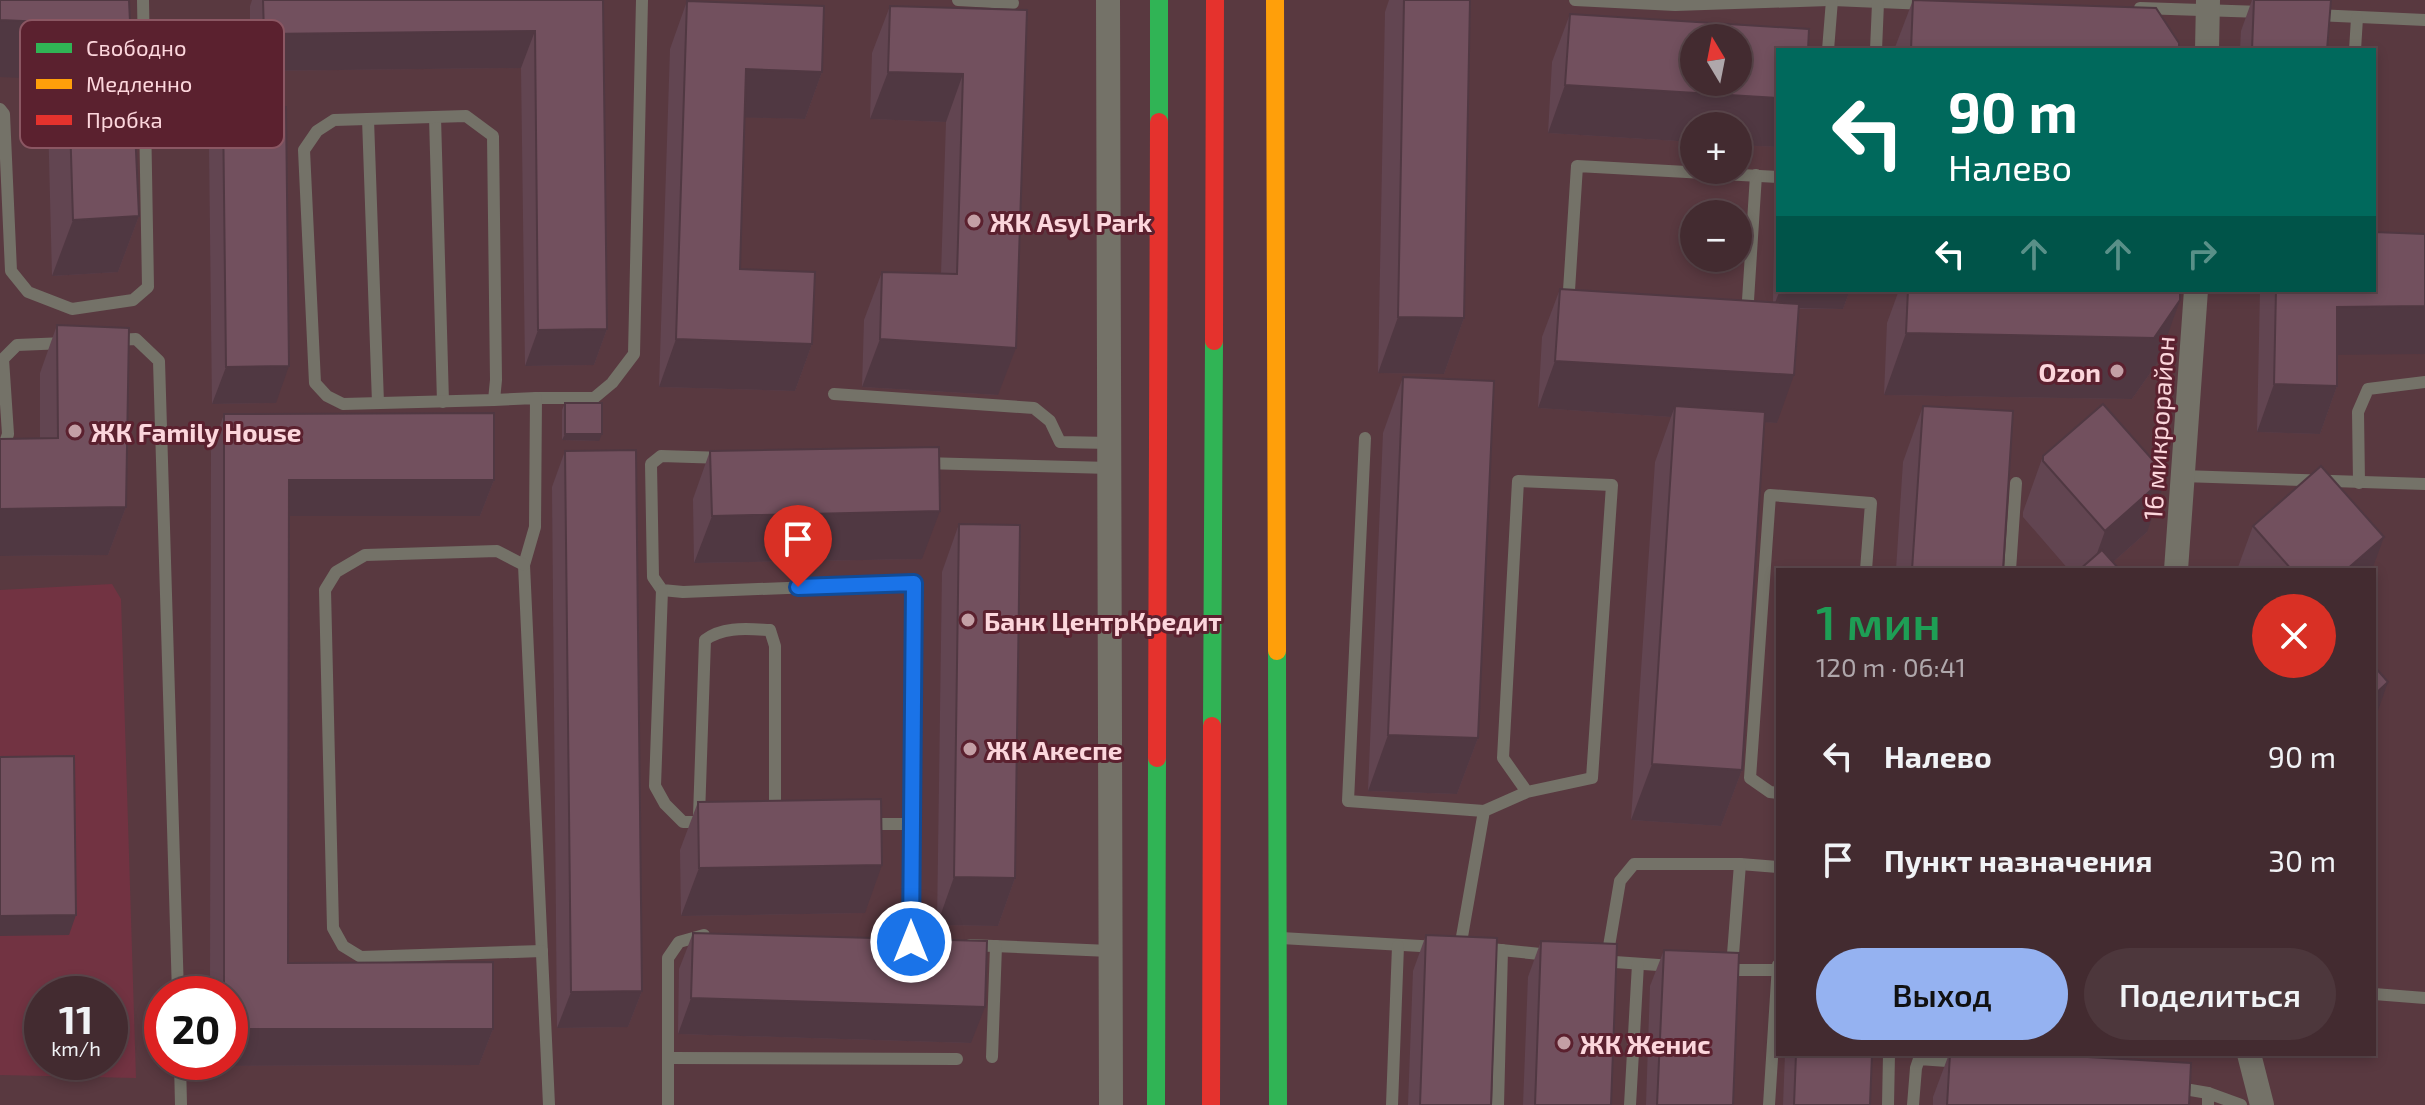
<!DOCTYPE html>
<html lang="ru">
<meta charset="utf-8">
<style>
:root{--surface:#432b30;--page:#4d373c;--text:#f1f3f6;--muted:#afa7ab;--line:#5b474c;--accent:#95b2f1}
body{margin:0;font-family:"Exo 2",sans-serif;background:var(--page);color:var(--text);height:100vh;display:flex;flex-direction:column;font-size:30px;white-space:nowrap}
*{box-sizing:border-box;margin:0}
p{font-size:26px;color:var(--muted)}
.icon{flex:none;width:44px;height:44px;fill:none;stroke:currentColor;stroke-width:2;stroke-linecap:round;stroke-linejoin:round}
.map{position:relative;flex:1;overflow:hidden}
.drawer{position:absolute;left:1776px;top:568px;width:600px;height:488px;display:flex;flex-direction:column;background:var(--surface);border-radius:0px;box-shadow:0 4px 12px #0003,0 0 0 2px var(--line)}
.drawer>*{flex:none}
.guide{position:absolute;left:1776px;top:48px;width:600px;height:244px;border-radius:0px;box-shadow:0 4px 12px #0003,0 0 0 2px var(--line);background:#00695c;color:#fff;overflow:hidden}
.needle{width:52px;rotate:350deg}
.controls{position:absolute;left:1680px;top:24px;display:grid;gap:16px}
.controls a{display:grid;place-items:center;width:72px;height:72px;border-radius:50%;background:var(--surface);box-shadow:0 4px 12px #0003,0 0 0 2px var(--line);font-size:40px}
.speed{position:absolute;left:24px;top:976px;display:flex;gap:16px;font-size:40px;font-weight:700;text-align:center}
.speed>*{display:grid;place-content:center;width:104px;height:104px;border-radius:50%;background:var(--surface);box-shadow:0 4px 12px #0003,0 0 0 2px var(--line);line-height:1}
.speed small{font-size:20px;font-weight:400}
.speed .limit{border:12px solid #d22;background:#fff;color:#111}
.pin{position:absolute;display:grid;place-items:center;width:68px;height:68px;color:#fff;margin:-82px -34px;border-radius:50% 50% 50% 0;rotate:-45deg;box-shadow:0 0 8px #0007}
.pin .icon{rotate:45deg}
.me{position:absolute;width:88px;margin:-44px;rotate:0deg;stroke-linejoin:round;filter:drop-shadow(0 0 6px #0008)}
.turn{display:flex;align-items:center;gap:28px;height:168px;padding:0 40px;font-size:36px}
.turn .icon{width:104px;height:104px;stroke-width:2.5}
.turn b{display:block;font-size:56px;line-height:68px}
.lanes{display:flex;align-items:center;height:76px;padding:0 40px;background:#0003;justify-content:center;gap:40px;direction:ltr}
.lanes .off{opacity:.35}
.round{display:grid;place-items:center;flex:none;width:84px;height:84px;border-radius:42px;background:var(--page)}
.headline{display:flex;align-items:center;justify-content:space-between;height:136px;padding:0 40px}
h1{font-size:48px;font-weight:600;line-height:60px;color:#1e9e55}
.cta{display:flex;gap:16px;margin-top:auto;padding:16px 40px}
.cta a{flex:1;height:92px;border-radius:48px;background:var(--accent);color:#111;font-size:32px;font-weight:600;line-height:92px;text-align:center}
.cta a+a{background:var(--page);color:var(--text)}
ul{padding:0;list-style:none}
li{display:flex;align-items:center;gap:24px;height:104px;padding:0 40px}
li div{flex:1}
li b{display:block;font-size:30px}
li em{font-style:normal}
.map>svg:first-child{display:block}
.built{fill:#723342;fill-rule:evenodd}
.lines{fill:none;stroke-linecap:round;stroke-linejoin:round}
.lane{stroke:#747268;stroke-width:12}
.street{stroke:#747268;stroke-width:24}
.fast{stroke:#30b455;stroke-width:18}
.slow{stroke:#ff9f0a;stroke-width:18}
.jam{stroke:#e5322d;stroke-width:18}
.wall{fill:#624551}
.shaded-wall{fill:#503842}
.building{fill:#72505e;stroke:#503842;stroke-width:2;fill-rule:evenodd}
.route-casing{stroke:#114b97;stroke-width:20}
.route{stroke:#1a73e8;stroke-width:14}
.poi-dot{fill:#c39fa5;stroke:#5b212f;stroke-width:3}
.labels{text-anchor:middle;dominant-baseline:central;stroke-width:6;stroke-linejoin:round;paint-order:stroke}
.poi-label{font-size:26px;font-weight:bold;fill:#fcd6dc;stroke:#5b212f;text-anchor:start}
.street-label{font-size:26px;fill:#fcd6dc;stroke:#5b212f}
.key{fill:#5b212f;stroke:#8b5763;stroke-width:2}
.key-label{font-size:22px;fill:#fcd6dc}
</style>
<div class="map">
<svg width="2425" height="1105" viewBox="0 0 2425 1105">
<rect width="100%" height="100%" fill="#593940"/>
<!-- built -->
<path class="built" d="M112,584L121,599L136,1078L0,1075V590ZM42,994H110V1062H42Z"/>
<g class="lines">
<!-- lane -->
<g class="lane">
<polyline points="958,0 1013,3"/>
<polyline points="1575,0 1675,5 1829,0"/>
<polyline points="1833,0 1926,4"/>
<polyline points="2140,8 2262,12"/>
<polyline points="2316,15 2425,20"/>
<polyline points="1828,50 1832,0"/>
<polyline points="1876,50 1878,3"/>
<polyline points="2355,50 2357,18"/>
<polyline points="0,109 4,114 11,271 28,292 72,309 133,300 148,287 143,0"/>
<polyline points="435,117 443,402"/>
<polyline points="368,119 378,403"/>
<polyline points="1568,306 1577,166 1778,177"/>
<polyline points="1747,316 1756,175"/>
<polyline points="116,340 136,339 159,361 178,994"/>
<polyline points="834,394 1034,408 1050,421 1060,442 1110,443"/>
<polyline points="536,398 594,398 612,383 634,354 642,0"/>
<polyline points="494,400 343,404 327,396 315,383 304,150 317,131 334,120 466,116 493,136 496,380 494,400 536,398 535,527 524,565 549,1105"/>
<polyline points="1365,438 1348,801 1484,811"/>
<polyline points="0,458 8,434 3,359 17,345 65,343"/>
<polyline points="724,458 661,456 651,464 653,577 662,590 683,592 914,583 911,942"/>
<polyline points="922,463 1110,468"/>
<polyline points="2182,476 2425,484"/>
<polyline points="2359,483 2358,412 2368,389 2425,382"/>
<polyline points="524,565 497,551 365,555 336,572 325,590 333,928 343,946 361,957 542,951"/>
<polyline points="2010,570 2016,483"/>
<polyline points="662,590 655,786 665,804 683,822 706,822"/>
<polyline points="1778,793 1770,792 1750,778 1770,495 1871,503 1866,570"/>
<path d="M699,816L705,640C723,626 748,629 770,630L775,646V816"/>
<polyline points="868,824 911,824"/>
<polyline points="1740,864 1778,867"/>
<polyline points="1281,938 1438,947"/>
<polyline points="970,945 1110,951"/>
<polyline points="1460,948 1484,811 1527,792 1503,758 1518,481 1612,485 1592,778 1527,792"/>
<polyline points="1481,948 1550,955"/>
<polyline points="1607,958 1620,881 1634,864 1740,864 1732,967"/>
<polyline points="1600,961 1673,966"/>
<polyline points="1724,970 1778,970"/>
<polyline points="2374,994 2425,998"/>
<polyline points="992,1057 996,946"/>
<polyline points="668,1058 957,1059"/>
<polyline points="180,1062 181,1105"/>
<polyline points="2173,1087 2208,1093"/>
<polyline points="668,1105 668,958 679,942 704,935"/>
<polyline points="1392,1105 1398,946"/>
<polyline points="1498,1105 1502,950"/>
<polyline points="1630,1105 1638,964"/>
<polyline points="1769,1105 1778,965"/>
<polyline points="1888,1105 1889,1054"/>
<polyline points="1913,1105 1916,1068 1919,1059 1961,1062"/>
<polyline points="2208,1105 2208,1093 2241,1105"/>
</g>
<!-- street -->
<g class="street">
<polyline points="1108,0 1111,1105"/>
<polyline points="2207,50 2208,0"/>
<polyline points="2176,570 2196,290"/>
<polyline points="2249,1054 2262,1105"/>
</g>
<!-- fast -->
<g class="fast">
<polyline points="1159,122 1159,0"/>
<polyline points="1277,651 1278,1105"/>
<polyline points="1212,726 1214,341"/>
<polyline points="1156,1105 1157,758"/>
</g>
<!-- slow -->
<polyline class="slow" points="1275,0 1277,651"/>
<!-- jam -->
<g class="jam">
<polyline points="1214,341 1215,0"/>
<polyline points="1157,758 1159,122"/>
<polyline points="1211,1105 1212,726"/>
</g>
</g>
<!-- wall -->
<g class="wall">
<polygon points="0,0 129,0 139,216 118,272 52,276 47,79"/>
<polygon points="252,0 603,0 607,329 594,365 525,366 521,68 250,71 250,6"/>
<polygon points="1389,0 1470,0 1464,318 1444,374 1378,373 1385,12"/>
<polygon points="1913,0 2179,50 1894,50"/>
<polygon points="2252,0 2331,0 2327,50 2240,50 2241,31"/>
<polygon points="687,1 822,72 805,119 745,117 740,269 812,344 795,391 659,387 670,49"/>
<polygon points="890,6 1027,10 998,395 862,387 864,320 882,272 941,274 946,122 870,119 872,53"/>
<polygon points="1570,14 1778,147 1738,145 1738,126 1694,126 1694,142 1548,133 1552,62"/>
<polygon points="223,107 276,403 212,404 209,144"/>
<polygon points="1778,189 1778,290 1850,290 1843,309 1798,309 1777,423 1764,422 1742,770 1721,826 1631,820 1655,462 1671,417 1538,408 1542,337 1560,289 1773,302 1775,198"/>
<polygon points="2425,234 2425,354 2337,354 2337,386 2320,434 2257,432 2260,290 2374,290"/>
<polygon points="1899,290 2180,290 2158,362 2132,399 1884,395 1887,323"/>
<polygon points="57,325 126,507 108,555 0,556 0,439 40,438 40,373"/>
<polygon points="1403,377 1478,738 1457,794 1368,791 1383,433"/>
<polygon points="565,403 599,441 562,440 562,410"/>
<polygon points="1923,406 2003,570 1896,570 1903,462"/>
<polygon points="224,414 494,480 480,516 289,516 288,963 493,1029 479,1065 210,1066 210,1062 230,1062 230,994 210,994 211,451"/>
<polygon points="565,451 642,991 628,1027 557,1028 552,487"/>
<polygon points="710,451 922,559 694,563 693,499"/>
<polygon points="2043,456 2147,532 2113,562 2120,570 2069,570 2023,517 2023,512"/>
<polygon points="959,524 1015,878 998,926 937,925 942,572"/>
<polygon points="2253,526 2346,570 2237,570"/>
<polygon points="698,802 865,913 681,916 680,850"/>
<polygon points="693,933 971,1043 678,1034 679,969"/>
<polygon points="1426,935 1491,1105 1408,1105 1413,971"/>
<polygon points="1541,941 1611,1105 1523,1105 1528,977"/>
<polygon points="1664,950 1733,1105 1646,1105 1650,986"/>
<polygon points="1785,1054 1872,1054 1870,1105 1783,1105"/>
<polygon points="1949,1054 2036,1054 2189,1105 1933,1105 1933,1097"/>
</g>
<!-- shaded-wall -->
<g class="shaded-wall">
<polygon points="0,20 67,23 47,79 0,77"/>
<polygon points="535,31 521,68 250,71 264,34"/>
<polygon points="746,69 822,72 805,119 729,117"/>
<polygon points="888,72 963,74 946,122 870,119"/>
<polygon points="1565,85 1778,98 1778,147 1738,145 1738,126 1694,126 1694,142 1548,133"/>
<polygon points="139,216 118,272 52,276 73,220"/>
<polygon points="1780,290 1850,290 1843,309 1773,308"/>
<polygon points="2180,300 2158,362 2132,399 1884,395 1906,333"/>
<polygon points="2425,306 2425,354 2320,355 2337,307"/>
<polygon points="1398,317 1464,318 1444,374 1378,373"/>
<polygon points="607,329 594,365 525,366 538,330"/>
<polygon points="676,339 812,344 795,391 659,387"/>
<polygon points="880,339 1016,348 998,395 862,387"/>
<polygon points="1555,361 1794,375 1777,423 1674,417 1675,406 1671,417 1538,408"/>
<polygon points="289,366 276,403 212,404 226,367"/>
<polygon points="2274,384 2337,386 2320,434 2257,432"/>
<polygon points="565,434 602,434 599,441 562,440"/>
<polygon points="2167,476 2147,532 2104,570 2091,570 2105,531"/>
<polygon points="289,480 494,480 480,516 275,516"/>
<polygon points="126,507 108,555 0,556 0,509"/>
<polygon points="940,511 922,559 694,563 712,516"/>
<polygon points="2384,537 2372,570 2346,570"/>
<polygon points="2388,682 2374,722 2374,695"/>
<polygon points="1388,735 1478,738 1457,794 1368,791"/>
<polygon points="1652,764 1742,770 1721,826 1631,820"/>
<polygon points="882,865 865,913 681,916 699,868"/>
<polygon points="954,877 1015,878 998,926 937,925"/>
<polygon points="76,915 69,935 0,936 0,916"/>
<polygon points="642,991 628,1027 557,1028 571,992"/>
<polygon points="691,998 985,1007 971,1043 678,1034"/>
<polygon points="230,1029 493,1029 479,1065 210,1066 212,1062 230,1062"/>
</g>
<!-- building -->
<g class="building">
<polygon points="0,0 129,0 139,216 73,220 67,23 0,20"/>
<polygon points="263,0 603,0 607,329 538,330 535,31 264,34"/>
<polygon points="1404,0 1470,0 1464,318 1398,317"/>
<polygon points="1913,0 2156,8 2179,43 2179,50 1911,50"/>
<polygon points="2254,0 2331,0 2327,50 2252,50"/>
<polygon points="687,1 824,6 822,72 746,69 740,269 815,272 812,344 676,339"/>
<polygon points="890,6 1027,10 1016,348 880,339 882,272 957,274 963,74 888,72"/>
<path d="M1570,14L1809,29L1808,50H1778V98L1565,85ZM1694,38H1738V82H1694Z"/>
<polygon points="223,107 286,107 289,366 226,367"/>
<polygon points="2374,232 2425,234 2425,306 2337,307 2337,386 2274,384 2276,290 2374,290"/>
<polygon points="1560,289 1799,304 1794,375 1555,361"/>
<polygon points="1908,290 2180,290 2180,300 2154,338 1906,333"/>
<polygon points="57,325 129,328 126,507 0,509 0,439 58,438"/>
<polygon points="1403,377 1494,381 1478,738 1388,735"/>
<rect x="565" y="403" width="37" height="31"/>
<polygon points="2103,404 2167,476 2105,531 2043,461 2043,456"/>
<polygon points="1675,406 1765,412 1742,770 1652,764"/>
<polygon points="1923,406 2013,411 2003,570 1912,570"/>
<polygon points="494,413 494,480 289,480 288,963 493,962 493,1029 230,1029 230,994 224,994 224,414"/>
<polygon points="939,447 940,511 712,516 710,451"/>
<polygon points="636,450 642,991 571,992 565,451"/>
<polygon points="2321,466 2384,537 2346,570 2292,570 2253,526"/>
<polygon points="959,524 1020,525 1015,878 954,877"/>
<polygon points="2102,550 2120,570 2079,570"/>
<polygon points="2374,666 2388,682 2374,695"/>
<polygon points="74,756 76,915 0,916 0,757"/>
<polygon points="881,799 882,865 699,868 698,802"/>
<polygon points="693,933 987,941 985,1007 691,998"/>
<polygon points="1426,935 1497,938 1491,1105 1420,1105"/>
<polygon points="1541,941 1617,944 1611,1105 1535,1105"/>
<polygon points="1664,950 1739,953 1733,1105 1657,1105"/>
<polygon points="1796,1054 1872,1054 1870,1105 1794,1105"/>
<polygon points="1950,1054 2036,1054 2191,1063 2189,1105 1947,1105"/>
</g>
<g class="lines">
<!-- route casing -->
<g class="route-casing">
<polyline id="route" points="798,587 914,583 911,942"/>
</g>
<!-- route -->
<use href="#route" class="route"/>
</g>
<!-- markers -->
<g class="poi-dot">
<circle cx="974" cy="221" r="8"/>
<circle cx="2117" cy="371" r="8"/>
<circle cx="75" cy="431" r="8"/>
<circle cx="968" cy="620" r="8"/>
<circle cx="970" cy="749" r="8"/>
<circle cx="1564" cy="1043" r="8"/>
</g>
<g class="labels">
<!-- poi labels -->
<g class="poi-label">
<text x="990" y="221">ЖК Asyl Park</text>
<text x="2101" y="371" text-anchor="end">Ozon</text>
<text x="91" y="431">ЖК Family House</text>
<text x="984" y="620">Банк ЦентрКредит</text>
<text x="986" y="749">ЖК Акеспе</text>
<text x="1580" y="1043">ЖК Женис</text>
</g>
<!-- street labels -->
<g class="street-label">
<text transform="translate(2158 428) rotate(-86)">16 микрорайон</text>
</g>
</g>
<!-- legend -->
<rect x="20" y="20" width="264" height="128" rx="12" class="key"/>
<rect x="36" y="43" width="36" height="10" fill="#30b455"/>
<rect x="36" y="79" width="36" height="10" fill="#ff9f0a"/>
<rect x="36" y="115" width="36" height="10" fill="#e5322d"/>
<g class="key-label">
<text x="86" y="56">Свободно</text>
<text x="86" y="92">Медленно</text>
<text x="86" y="128">Пробка</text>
</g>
</svg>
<div class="controls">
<a><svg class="needle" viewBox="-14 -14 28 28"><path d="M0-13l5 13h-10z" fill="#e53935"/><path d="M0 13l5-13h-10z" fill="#afa7ab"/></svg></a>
<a>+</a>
<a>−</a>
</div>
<div class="speed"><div>11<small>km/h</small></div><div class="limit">20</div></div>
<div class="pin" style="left:798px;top:587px;background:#d93025"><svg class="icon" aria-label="arrive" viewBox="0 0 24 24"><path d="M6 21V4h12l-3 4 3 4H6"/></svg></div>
<svg class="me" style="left:911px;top:942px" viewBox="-20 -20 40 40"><circle r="17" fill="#1a73e8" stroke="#fff" stroke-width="3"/><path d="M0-11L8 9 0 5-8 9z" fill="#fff"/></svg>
<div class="guide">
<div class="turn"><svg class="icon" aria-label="left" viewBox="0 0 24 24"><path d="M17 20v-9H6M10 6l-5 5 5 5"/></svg><div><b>90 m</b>Налево</div></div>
<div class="lanes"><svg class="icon" aria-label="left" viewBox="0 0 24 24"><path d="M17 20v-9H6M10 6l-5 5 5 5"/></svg><svg class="icon off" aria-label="ahead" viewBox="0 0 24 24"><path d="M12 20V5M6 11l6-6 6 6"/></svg><svg class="icon off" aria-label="ahead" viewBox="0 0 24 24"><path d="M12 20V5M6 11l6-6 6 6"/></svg><svg class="icon off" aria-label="right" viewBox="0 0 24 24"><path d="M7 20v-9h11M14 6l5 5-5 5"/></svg></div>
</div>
<section class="drawer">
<div class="headline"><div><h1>1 мин</h1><p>120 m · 06:41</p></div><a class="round" style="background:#d93025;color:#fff"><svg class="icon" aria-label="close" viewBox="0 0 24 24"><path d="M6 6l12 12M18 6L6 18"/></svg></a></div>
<ul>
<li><svg class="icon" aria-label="left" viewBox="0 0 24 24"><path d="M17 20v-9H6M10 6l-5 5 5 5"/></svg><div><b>Налево</b></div><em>90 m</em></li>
<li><svg class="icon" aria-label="arrive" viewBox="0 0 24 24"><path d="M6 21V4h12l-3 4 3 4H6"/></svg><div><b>Пункт назначения</b></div><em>30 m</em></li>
</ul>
<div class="cta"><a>Выход</a><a>Поделиться</a></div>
</section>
</div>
